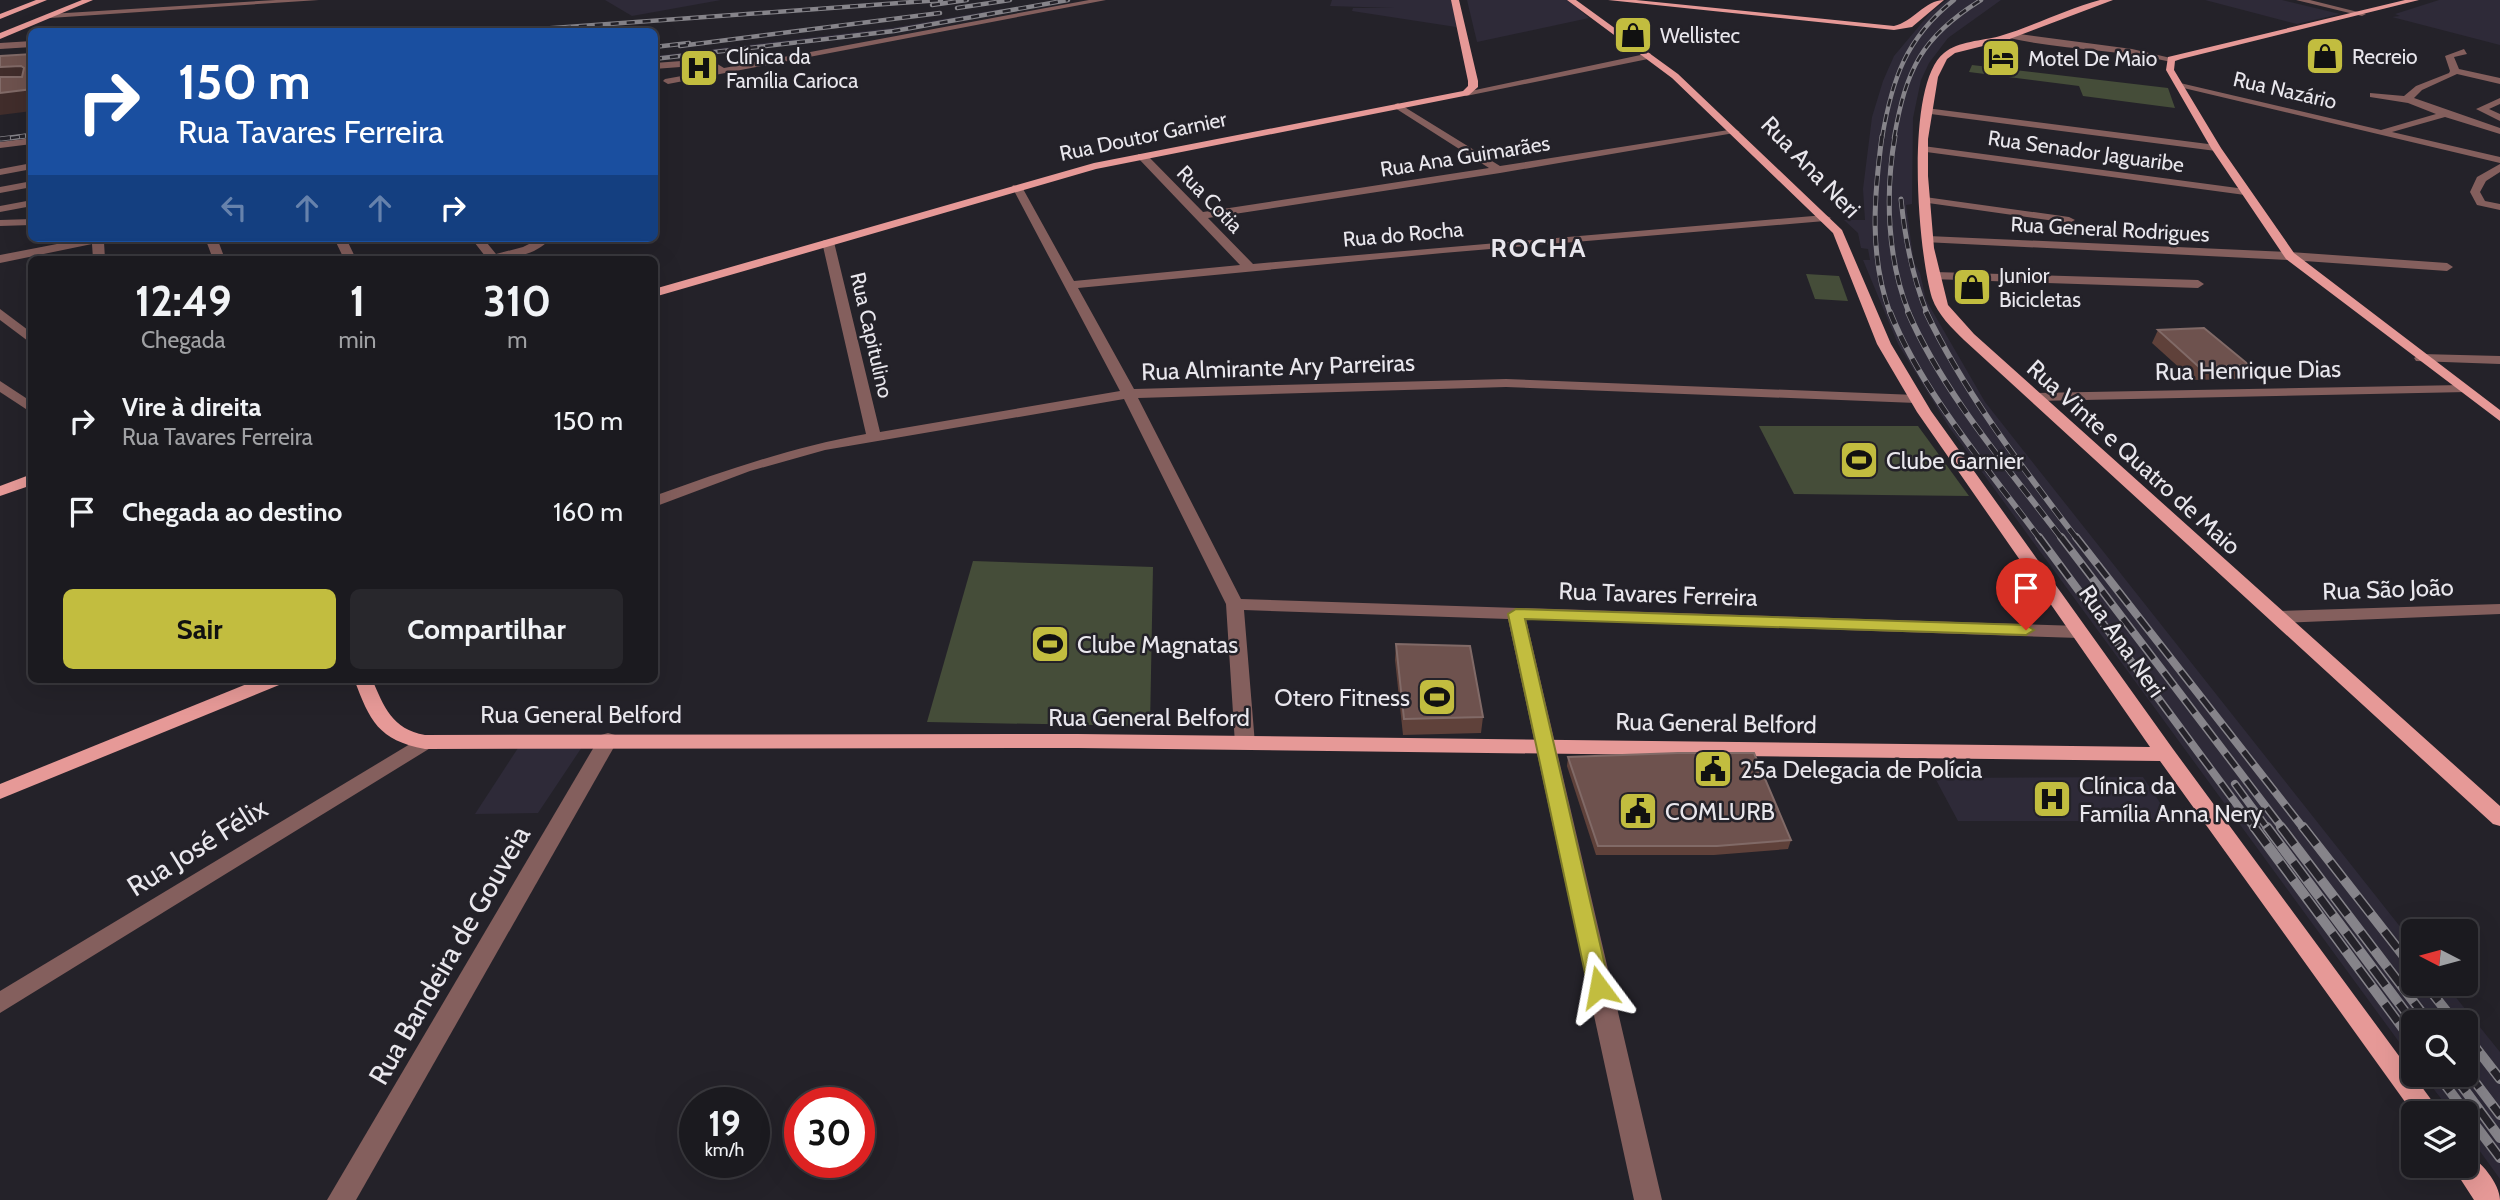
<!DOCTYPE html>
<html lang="pt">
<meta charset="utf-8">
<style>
:root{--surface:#1b1a1f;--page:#28272c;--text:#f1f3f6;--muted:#a0a1a4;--line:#39383d;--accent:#c2bd3f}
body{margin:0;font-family:Cabin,sans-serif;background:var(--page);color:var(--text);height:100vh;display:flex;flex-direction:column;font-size:26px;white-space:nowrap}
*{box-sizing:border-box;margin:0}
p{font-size:23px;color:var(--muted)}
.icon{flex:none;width:38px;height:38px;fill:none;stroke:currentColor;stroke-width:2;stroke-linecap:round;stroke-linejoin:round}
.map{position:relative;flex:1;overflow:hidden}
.drawer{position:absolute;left:28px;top:256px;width:630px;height:427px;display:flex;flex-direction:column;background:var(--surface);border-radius:10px;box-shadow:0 7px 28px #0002,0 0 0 2px var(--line)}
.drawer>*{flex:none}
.top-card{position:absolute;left:28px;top:28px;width:630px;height:214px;border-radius:10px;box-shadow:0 7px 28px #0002,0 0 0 2px var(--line);background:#1a4fa0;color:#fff;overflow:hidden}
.needle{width:46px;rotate:276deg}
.buttons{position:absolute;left:2401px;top:919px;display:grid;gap:14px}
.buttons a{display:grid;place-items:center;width:77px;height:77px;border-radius:10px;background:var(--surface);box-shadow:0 7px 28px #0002,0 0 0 2px var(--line);font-size:35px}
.speed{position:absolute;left:679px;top:1087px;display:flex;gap:14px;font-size:35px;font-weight:700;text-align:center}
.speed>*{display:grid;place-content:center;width:91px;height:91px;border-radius:50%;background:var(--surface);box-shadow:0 7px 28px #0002,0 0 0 2px var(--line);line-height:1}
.speed small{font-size:18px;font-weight:400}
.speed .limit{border:10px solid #d22;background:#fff;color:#111}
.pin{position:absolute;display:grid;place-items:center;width:60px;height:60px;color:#fff;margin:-72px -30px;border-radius:50% 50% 50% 0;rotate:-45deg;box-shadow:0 0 7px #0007}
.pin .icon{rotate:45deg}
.me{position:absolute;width:77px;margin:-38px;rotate:347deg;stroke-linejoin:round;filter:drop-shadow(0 0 5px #0008)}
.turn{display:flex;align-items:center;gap:24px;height:147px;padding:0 35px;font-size:32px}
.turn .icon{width:91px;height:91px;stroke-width:2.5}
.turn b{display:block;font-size:49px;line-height:60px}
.lanes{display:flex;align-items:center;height:66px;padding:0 35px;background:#0003;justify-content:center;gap:35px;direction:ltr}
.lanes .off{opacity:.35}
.eta{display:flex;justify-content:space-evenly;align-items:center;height:119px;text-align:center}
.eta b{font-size:42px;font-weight:700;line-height:49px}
.primary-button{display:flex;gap:14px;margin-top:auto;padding:14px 35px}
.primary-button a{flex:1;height:80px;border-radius:10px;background:var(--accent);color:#111;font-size:28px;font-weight:700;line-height:80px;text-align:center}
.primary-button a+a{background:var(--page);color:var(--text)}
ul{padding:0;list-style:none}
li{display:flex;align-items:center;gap:21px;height:91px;padding:0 35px}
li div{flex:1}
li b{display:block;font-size:26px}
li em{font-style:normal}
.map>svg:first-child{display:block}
.built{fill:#2e2a38}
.green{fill:#454d39}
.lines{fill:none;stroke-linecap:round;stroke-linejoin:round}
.minor{fill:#845f5d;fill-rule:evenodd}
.major{fill:#e69997;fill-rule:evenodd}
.rail-far4-casing{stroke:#86848a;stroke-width:4.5}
.rail-far3-casing{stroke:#86848a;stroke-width:5}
.rail-far2-casing{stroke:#86848a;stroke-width:6}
.rail-far1-casing{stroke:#86848a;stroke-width:8}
.rail-casing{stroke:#86848a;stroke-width:10}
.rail-far4{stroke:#242229;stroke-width:2.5;stroke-dasharray:8;stroke-linecap:butt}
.rail-far3{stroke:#242229;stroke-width:3.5;stroke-dasharray:10;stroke-linecap:butt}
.rail-far2{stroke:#242229;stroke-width:4.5;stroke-dasharray:13;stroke-linecap:butt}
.rail-far1{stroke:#242229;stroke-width:5;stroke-dasharray:17;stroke-linecap:butt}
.rail{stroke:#242229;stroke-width:7;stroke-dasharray:22;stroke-linecap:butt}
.wall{fill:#5f413a}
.shaded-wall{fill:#412d2b}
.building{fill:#6e524e;stroke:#816a67;stroke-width:2}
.route{fill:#c2bd3f;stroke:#7e7b29;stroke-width:2}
.labels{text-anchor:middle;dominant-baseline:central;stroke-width:5;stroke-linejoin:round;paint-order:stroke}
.far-poi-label{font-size:21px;fill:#e9e7ed;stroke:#242229;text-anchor:start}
.far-street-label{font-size:21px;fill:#e9e7ed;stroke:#242229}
.street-label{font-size:24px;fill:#e9e7ed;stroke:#242229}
.poi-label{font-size:24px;fill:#e9e7ed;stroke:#242229;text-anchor:start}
.far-district-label{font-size:26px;font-weight:bold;letter-spacing:2px;fill:#e9e7ed;stroke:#242229}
.near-street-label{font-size:28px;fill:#e9e7ed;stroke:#242229}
</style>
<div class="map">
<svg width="2500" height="1200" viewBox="0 0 2500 1200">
<rect width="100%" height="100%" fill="#242229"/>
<!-- built -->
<g class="built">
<polygon points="605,0 721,0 632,16"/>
<polygon points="1332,0 1453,0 1456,27 1352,11 1353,8 1394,8 1330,6"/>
<polygon points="1467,0 1568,0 1589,18 1477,42"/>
<polygon points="1947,0 2001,0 1948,38 1929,63 1921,80 1913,118 1912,204 1906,205 1914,263 1920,273 1926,300 1985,402 2413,943 2413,984 2445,984 2500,1052 2500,1179 2466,1132 2466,1113 2452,1113 2423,1075 2466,1074 2466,1022 2413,1022 2413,1061 1949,427 1898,344 1863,260 1870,260 1868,249 1861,248 1858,233 1844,220 1865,220 1863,189 1872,117 1883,81 1894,56 1931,12"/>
<polygon points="2205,0 2282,0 2340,14 2297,24"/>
<polygon points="2439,0 2500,0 2500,45 2392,17 2400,16 2395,14"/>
<polygon points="1001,9 1008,12 897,32 655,60 655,56 891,28"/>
<polygon points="584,744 538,813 475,814 518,748"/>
<polygon points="2143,777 2172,821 1958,821 1935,778"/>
</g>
<!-- green -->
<g class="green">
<polygon points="1972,65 2168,88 2175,108 2083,96 2079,86 1969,72"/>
<polygon points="1806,274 1839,276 1848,301 1815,299"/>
<polygon points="1759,426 1918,426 1969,496 1794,494"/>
<polygon points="973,561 1153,567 1150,726 927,722"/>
</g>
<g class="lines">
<!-- minor -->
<g class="minor">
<polygon points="276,0 319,0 50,18 46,16 50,14"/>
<polygon points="1089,0 1106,0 668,84 663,81 665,79 715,70 707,65 654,69 654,63 709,59 724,68"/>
<polygon points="2296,0 2310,0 2366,14 2362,16"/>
<polygon points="303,26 300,30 212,32 216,30"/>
<path d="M2012,33L2132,49L2175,59L2171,62C2118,49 2062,50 2009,38Z"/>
<polygon points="32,41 32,47 0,49 0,43"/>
<polygon points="2464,49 2467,54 2454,57 2459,69 2500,78 2500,84 2457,74 2422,90 2414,98 2500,128 2500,134 2445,117 2392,132 2500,157 2500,163 2175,86 2180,83 2381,130 2436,114 2408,103 2370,97 2370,93 2404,96 2416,86 2449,73 2450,71 2445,56"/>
<polygon points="1650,53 1653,58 1466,96 1461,93"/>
<polygon points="2500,98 2500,104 2489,109 2500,114 2500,121 2476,109"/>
<path d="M1398,103L1500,166L1735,129L1740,132L1500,173L1208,218L1253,264L1825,215L1831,218L1825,221L1443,253L1078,288L1134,389L1506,379L1916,395L1923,399L1916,403L1506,387L1138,398L1241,599L2079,626L2088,632L2079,638L1526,619L1662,1200H1634L1508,619L1244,610L1255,744L1252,749H1238L1235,744L1226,604L1124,399L825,450L750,471L654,507V496C724,471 792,447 866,434L822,242L824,240L834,242L880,432L1120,391L1012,187L1013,185L1022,187L1074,281L1240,265L1138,158V154H1146L1203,212L1489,168L1395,108V104Z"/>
<polygon points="1926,108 2216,145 2221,148 2216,151 1923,113 1923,109"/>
<polygon points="32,138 32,144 0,148 0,142"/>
<polygon points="1923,146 2245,189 2250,192 2245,195 1919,151 1918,149"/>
<polygon points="32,163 32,169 0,175 0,169"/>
<polygon points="2500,164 2500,172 2486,181 2480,192 2485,201 2500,204 2500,210 2477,205 2470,192 2477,177"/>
<polygon points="32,181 32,187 0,193 0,187"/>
<polygon points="1925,197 2069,217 2075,220 2069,223 1921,202 1921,198"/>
<polygon points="32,200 32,206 0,212 0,206"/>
<polygon points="32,219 32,225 0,226 0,220"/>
<polygon points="1928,236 2290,252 2447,263 2453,267 2447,271 2290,260 1924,242 1924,238"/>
<polygon points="88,238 112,238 104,242 105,259 93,259 92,244 0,263 0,255"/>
<polygon points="205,238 217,238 225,259 213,259"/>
<polygon points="334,238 346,238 356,259 344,259"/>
<path d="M471,238H483L496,254L523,247L535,241L534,238H546L547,242C530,258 505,259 483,259L485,256Z"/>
<polygon points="1935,272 2198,280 2204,284 2198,288 1931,279 1931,273"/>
<polygon points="0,309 32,333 32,344 0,320"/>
<polygon points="2421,354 2500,356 2500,364 2416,361 2414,358"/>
<polygon points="0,381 32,402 32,413 0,392"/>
<polygon points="2462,385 2469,389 2467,392 2035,401 2028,397 2035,393"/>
<polygon points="2500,604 2500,614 2277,623 2268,617 2277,611"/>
<polygon points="608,733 615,735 618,740 356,1200 327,1200 601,735"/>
<polygon points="425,735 432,737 435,742 432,747 0,1013 0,991"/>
</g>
<!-- major -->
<g class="major">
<polygon points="36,0 47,0 0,19 0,14"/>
<polygon points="82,0 93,0 0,39 0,33"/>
<polygon points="1451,0 1459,0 1478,81 1478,87 1469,95 1096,169 654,297 654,289 1094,163 1463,91 1468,86 1468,81"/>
<path d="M1567,0H1576L1678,74L1842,230L1891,344L1931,411L2173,749L2441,1113H2413L2160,761L1078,748L425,749C378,740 370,721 354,679H372C384,707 392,729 425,735L1078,734L2150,747L1917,412L1877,344L1833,233L1672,78Z"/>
<path d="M1608,0H1636L1894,26C1913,22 1925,0 1944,0L1912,27L1894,30Z"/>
<path d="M2100,0H2113L2007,40L1955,53L1947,59L1938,77L1928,139V176L1934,248L1948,305L1974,334L2500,806V826L2493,824L1964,340C1952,328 1938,315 1932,298C1918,252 1904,85 1944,53C1958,41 1982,41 2000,36C2034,26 2066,9 2100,0Z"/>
<polygon points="2405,0 2419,0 2181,59 2175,61 2174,70 2221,148 2294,253 2500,410 2500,421 2286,259 2211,148 2166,70 2168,57"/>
<polygon points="32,474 32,485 0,496 0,486"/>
<polygon points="259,679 286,679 284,683 0,799 0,784"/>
<path d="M2466,1154C2480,1159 2500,1184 2500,1200H2474L2452,1166H2466Z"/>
</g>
<!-- rail-far4 casing -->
<g class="rail-far4-casing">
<g id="rail-far4">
<polyline points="932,5 967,0"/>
<polyline points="957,8 1010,0"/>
<polyline points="499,32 941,0"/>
<polyline points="680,46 940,13"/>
<polyline points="654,47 689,43"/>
<polyline points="654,59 894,31 1068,0"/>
<polyline points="11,138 32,135"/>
<path d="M1882,138C1892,79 1906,38 1954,0"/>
<path d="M1894,138C1906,70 1921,37 1981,0"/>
</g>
</g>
<!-- rail-far3 casing -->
<g class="rail-far3-casing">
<g id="rail-far3">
<path d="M1882,136C1874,196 1869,256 1890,313"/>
<path d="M1895,136C1885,193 1887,259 1909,313"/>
<polyline points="0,139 25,136"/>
<path d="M1901,199C1905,239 1912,276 1927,313"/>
</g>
</g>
<!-- rail-far2 casing -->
<g class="rail-far2-casing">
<g id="rail-far2">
<path d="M1890,312C1921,391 1990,471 2040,539"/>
<path d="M1908,312C1943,393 2009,469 2062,539"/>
<path d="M1926,312C1965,394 2022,467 2077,539"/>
</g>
</g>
<!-- rail-far1 casing -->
<g class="rail-far1-casing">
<g id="rail-far1">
<polyline points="2039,537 2255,829"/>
<polyline points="2061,537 2283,829"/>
<polyline points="2076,537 2304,829"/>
<polyline points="2235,784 2268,829"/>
</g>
</g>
<!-- rail casing -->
<g class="rail-casing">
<g id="rail">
<polyline points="2254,827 2413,1042"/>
<polyline points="2267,827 2413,1022"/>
<polyline points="2281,827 2429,1022"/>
<polyline points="2303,827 2413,968"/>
<polyline points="2425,984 2455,1022"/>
<polyline points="2466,1035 2500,1079"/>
<polyline points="2466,1070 2500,1115"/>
<polyline points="2437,1074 2500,1158"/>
<polyline points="2453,1074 2500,1138"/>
</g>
</g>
<!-- rail-far4 -->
<use href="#rail-far4" class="rail-far4"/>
<!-- rail-far3 -->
<use href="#rail-far3" class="rail-far3"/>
<!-- rail-far2 -->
<use href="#rail-far2" class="rail-far2"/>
<!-- rail-far1 -->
<use href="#rail-far1" class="rail-far1"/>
<!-- rail -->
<use href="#rail" class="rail"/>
</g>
<!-- wall -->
<g class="wall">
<polygon points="2158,330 2249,365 2243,379 2193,380 2152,343"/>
<polygon points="1396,644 1483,717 1481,733 1403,735 1395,660"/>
<polygon points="1568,757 1791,840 1788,849 1714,855 1596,855 1567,766"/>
</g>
<!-- shaded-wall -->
<g class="shaded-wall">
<polygon points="21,66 32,85 0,87 0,67"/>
<polygon points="32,89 32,111 0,115 0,93"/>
</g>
<!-- building -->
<g class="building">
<polygon points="32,54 32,89 0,93 0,77 22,77 24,68 21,66 0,67 0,56"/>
<polygon points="2204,328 2249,365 2199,367 2158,330"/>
<polygon points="1396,644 1470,646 1483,717 1404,719"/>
<polygon points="1678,753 1754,753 1791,840 1717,846 1598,846 1568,757"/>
</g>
<!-- route -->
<polygon class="route" points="1516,609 2026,625 2034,630 2026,635 1525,619 1610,987 1607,993 1599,996 1591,993 1588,987 1508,614"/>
<!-- icons -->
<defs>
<g id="shop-square" transform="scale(2.0125)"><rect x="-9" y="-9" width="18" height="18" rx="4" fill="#c2bd3f" stroke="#242229"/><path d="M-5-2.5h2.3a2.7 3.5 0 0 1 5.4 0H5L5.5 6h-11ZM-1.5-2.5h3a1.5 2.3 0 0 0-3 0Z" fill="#111"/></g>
<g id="hotel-square" transform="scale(2.0125)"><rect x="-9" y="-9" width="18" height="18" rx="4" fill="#c2bd3f" stroke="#242229"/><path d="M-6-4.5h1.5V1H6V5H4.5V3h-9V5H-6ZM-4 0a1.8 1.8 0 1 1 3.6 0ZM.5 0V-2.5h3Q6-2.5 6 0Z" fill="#111"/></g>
<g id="hospital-square" transform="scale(2.0125)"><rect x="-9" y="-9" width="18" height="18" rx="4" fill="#c2bd3f" stroke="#242229"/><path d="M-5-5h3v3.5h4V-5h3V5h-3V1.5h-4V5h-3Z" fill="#111"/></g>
<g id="stadium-square" transform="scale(2.0125)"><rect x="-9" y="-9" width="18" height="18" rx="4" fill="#c2bd3f" stroke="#242229"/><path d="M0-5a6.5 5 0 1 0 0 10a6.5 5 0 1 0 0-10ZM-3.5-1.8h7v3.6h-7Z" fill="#111"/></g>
<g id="civic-square" transform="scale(2.0125)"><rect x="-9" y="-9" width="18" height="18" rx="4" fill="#c2bd3f" stroke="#242229"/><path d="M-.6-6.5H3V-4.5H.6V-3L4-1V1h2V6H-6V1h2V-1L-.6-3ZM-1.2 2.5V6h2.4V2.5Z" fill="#111"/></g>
</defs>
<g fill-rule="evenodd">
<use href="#shop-square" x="1633" y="35"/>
<use href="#shop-square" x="2325" y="56"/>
<use href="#hotel-square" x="2001" y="58"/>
<use href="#hospital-square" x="699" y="68"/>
<use href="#shop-square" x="1972" y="287"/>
<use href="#stadium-square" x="1859" y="460"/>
<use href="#stadium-square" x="1050" y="644"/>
<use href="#stadium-square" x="1437" y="697"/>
<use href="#civic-square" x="1713" y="769"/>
<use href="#hospital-square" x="2052" y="799"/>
<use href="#civic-square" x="1638" y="811"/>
</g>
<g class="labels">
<!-- far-poi labels -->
<g class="far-poi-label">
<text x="1660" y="35">Wellistec</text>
<text x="726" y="56">Clínica da<tspan x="726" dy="24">Família Carioca</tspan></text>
<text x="2352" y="56">Recreio</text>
<text x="2028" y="58">Motel De Maio</text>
<text x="1999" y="275">Junior<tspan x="1999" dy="24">Bicicletas</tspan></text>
</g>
<!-- far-street labels -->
<g class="far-street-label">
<text transform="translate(2285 90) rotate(13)">Rua Nazário</text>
<text transform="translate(1143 136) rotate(-12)">Rua Doutor Garnier</text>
<text transform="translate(2086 151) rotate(8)">Rua Senador Jaguaribe</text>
<text transform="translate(1465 156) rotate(-9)">Rua Ana Guimarães</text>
<text transform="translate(1210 199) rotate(46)">Rua Cotia</text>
<text transform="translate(2110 229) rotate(3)">Rua General Rodrigues</text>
<text transform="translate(1403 234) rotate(-5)">Rua do Rocha</text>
<text transform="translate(872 335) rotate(77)">Rua Capitulino</text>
</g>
<!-- street labels -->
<g class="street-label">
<text transform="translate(1811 167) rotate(46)">Rua Ana Neri</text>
<text transform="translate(1278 367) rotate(-2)">Rua Almirante Ary Parreiras</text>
<text transform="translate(2248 370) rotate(-1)">Rua Henrique Dias</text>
<text transform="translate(2134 457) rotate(42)">Rua Vinte e Quatro de Maio</text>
<text transform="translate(2388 589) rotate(-2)">Rua São João</text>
<text transform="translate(1658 594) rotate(2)">Rua Tavares Ferreira</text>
<text transform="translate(2122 641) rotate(55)">Rua Ana Neri</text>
<text x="581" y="714">Rua General Belford</text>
<text x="1149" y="717">Rua General Belford</text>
<text transform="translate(1716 723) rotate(1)">Rua General Belford</text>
</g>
<!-- poi labels -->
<g class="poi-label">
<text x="1886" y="460">Clube Garnier</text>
<text x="1077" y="644">Clube Magnatas</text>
<text x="1410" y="697" text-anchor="end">Otero Fitness</text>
<text x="1740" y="769">25a Delegacia de Polícia</text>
<text x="2079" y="785">Clínica da<tspan x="2079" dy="28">Família Anna Nery</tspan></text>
<text x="1665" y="811">COMLURB</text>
</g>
<!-- far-district labels -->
<g class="far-district-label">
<text x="1539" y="248">ROCHA</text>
</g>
<!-- near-street labels -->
<g class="near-street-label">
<text transform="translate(197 847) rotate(-32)">Rua José Félix</text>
<text transform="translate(449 955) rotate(-60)">Rua Bandeira de Gouveia</text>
</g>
</g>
</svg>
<div class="buttons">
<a><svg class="needle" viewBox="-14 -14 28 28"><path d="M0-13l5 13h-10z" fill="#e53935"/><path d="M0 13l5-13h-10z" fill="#a0a1a4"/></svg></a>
<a><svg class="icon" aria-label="search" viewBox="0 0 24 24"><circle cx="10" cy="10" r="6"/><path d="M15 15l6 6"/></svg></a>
<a><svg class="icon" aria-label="layers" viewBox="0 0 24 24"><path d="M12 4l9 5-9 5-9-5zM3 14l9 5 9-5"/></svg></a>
</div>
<div class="speed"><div>19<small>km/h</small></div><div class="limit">30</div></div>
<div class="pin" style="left:2026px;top:630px;background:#d93025"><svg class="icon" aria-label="arrive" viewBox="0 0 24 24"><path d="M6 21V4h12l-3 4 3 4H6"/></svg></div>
<svg class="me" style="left:1599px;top:987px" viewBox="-20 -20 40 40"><path d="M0-17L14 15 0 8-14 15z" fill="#c2bd3f" stroke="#fff" stroke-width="4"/></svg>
<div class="top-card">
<div class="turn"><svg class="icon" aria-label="right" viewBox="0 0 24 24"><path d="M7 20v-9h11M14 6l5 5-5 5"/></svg><div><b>150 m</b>Rua Tavares Ferreira</div></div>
<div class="lanes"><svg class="icon off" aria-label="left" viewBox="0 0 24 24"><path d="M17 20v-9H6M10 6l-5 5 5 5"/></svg><svg class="icon off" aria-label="ahead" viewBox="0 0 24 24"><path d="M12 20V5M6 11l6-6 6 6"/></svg><svg class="icon off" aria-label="ahead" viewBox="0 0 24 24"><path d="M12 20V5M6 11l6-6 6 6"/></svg><svg class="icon" aria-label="right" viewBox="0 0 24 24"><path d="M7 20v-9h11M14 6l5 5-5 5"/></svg></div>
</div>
<section class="drawer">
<div class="eta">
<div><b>12:49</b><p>Chegada</p></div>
<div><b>1</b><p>min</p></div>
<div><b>310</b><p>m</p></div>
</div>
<ul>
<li><svg class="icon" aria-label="right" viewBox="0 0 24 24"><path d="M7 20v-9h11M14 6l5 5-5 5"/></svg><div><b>Vire à direita</b><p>Rua Tavares Ferreira</p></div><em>150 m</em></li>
<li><svg class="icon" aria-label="arrive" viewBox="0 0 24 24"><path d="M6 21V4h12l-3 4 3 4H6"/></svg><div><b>Chegada ao destino</b></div><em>160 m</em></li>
</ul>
<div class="primary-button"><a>Sair</a><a>Compartilhar</a></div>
</section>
</div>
